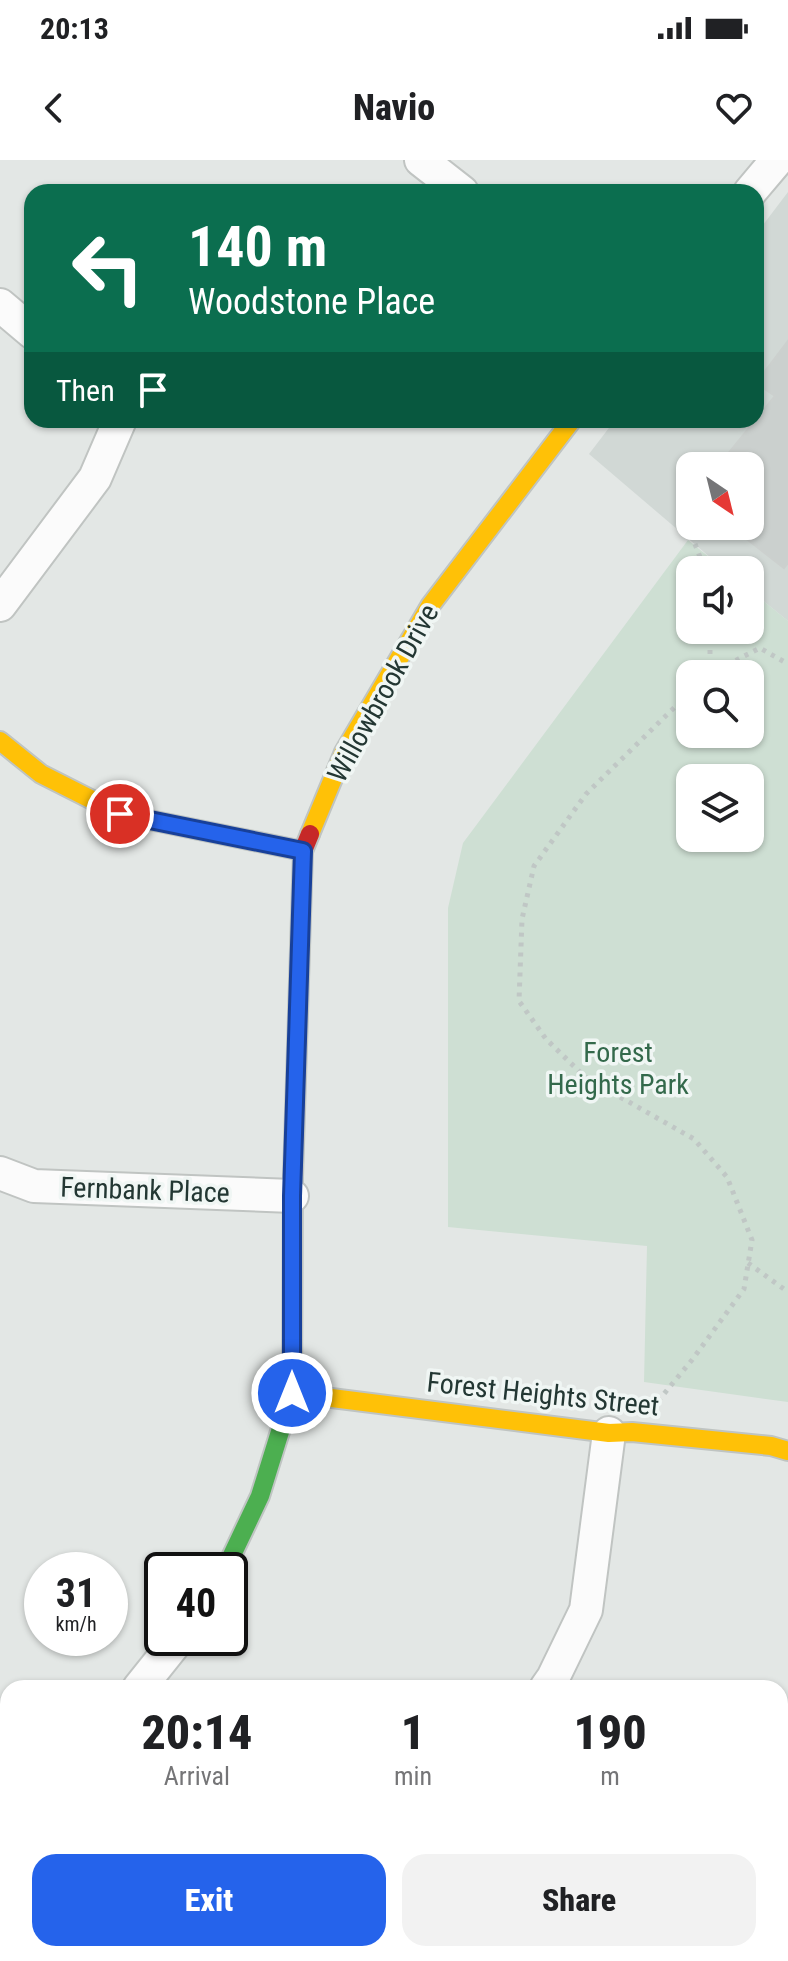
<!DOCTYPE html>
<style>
:root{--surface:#fff;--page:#f2f2f2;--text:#202124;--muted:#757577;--accent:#2563eb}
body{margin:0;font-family:"Roboto Condensed",sans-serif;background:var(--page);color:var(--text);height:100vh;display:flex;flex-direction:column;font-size:30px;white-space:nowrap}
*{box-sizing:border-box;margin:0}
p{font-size:26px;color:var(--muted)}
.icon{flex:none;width:44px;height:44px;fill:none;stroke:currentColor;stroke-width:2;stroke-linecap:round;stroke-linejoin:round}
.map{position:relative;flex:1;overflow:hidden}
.details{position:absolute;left:0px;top:1520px;width:788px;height:282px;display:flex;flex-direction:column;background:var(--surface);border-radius:24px 24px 0 0;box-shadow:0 2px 6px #0004}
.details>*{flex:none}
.top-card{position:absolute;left:24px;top:24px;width:740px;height:244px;border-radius:24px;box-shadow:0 2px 6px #0004;background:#0b6e4f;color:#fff;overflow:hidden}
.needle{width:52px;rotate:145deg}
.fabs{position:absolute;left:676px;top:292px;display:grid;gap:16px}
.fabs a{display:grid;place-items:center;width:88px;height:88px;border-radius:16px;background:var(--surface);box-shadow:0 2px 6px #0004;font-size:40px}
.speed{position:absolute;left:24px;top:1392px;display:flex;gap:16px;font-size:40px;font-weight:700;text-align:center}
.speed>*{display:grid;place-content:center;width:104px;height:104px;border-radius:50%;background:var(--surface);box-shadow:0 2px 6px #0004;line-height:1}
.speed small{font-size:20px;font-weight:400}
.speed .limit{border:4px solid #111;border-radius:12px;background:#fff;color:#111}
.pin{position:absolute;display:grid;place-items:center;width:68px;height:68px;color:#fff;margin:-34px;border:4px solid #fff;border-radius:50%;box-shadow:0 2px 8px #0007}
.me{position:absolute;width:88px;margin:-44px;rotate:0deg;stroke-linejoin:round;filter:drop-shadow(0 0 6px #0008)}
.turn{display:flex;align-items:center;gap:28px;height:168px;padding:0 32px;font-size:36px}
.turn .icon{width:104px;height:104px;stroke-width:2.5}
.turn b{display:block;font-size:56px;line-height:68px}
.then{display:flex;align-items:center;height:76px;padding:0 32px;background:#0003;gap:16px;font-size:30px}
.eta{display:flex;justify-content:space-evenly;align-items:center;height:136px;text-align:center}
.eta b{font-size:48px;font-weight:800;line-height:56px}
.cta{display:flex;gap:16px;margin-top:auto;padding:16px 32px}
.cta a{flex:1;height:92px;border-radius:24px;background:var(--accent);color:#fff;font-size:32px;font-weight:800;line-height:92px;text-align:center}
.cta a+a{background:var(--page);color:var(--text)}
.status{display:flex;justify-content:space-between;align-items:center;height:56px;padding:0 40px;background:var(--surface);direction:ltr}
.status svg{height:22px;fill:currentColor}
header{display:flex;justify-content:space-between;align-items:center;height:104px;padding:0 32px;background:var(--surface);font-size:36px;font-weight:800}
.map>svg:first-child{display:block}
.built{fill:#d1d8d5;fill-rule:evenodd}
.green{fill:#cedfd3;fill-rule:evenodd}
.building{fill:#cbd0ce;stroke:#ccd0ce;stroke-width:2}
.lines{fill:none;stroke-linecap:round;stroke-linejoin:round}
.street-casing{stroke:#c0c4c2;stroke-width:36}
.fast-casing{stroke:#bfc4c2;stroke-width:22}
.slow-casing{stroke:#bfc4c2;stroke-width:22}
.jam-casing{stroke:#bfc4c2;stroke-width:22}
.path{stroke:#c0c7c5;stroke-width:5;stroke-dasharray:4 6;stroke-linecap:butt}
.street{stroke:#fbfbfb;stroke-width:32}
.fast{stroke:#4caf50;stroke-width:18}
.slow{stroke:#ffc107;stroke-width:18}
.jam{stroke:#c62828;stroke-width:18}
.route-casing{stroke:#184099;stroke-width:20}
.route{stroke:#2563eb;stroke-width:14}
.labels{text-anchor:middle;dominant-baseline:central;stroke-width:7;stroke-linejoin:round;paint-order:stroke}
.street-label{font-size:28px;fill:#233733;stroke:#f0f6f4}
.park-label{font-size:28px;fill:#33694b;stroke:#f0f6f4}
</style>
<div class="status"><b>20:13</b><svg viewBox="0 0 49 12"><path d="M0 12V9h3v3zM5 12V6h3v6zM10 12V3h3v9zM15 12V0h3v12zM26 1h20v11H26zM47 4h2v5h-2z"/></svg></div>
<header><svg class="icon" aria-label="back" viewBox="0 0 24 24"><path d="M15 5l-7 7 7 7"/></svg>Navio<svg class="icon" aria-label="heart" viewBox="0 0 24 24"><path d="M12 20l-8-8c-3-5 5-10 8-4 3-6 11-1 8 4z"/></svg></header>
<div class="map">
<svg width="788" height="1801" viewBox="0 0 788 1801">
<rect width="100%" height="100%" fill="#e3e7e5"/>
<!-- built -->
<path class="built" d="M788,32V461L750,430V410H725L589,294L615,260H756V74ZM690,306H750V366H690Z"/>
<!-- green -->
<path class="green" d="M688,380L725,410H690V470H750V430L788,461V1242L644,1222L647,1086L448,1067V748L463,683ZM690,514H750V574H690ZM750,618V678H690V618Z"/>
<!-- building -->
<polygon class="building" points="788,181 788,403 784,408 730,366 750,366 750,306 718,306 775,236 756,223"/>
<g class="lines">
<!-- street casing -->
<g class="street-casing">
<g id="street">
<polyline points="421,0 462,32"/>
<polyline points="750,32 777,0"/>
<polyline points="0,145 32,172"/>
<polyline points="0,445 95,318 120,260"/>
<polyline points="0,1013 34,1026 292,1036"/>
<polyline points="139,1528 179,1478"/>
<polyline points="546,1528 553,1518 586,1450 609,1273"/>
<polyline points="0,1703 8,1693"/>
<polyline points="340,1801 345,1794"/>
<polyline points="779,1801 788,1790"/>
</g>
</g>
<!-- fast casing -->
<g class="fast-casing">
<polyline id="fast" points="225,1410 260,1336 292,1233 293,1017"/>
</g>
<!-- slow casing -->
<g class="slow-casing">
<g id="slow">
<polyline points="0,581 41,614 120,654 303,691"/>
<polyline points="310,674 344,592 430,446 572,260"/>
<polyline points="292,1233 609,1273 632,1272 771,1286 788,1291"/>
<polyline points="0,1794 9,1801"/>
</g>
</g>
<!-- jam casing -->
<g class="jam-casing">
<polyline id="jam" points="293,1017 303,691 310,674"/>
</g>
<!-- path -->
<g class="path">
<polyline points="695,384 705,410"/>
<polyline points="710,470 710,512"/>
<polyline points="709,514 760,488 788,504"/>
<polyline points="748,1103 788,1132"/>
<polyline points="658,1241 692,1200 744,1129 752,1080 727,1017 694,979 585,917 546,879 519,841 522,759 534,706 586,634 690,532"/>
<polyline points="0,1736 8,1743"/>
<polyline points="73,1794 82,1801"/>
</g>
<!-- street -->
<use href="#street" class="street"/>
<!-- fast -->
<use href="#fast" class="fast"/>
<!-- slow -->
<use href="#slow" class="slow"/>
<!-- jam -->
<use href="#jam" class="jam"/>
</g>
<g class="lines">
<!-- route casing -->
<g class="route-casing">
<polyline id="route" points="120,654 303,691 292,1036 292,1233"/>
</g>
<!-- route -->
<use href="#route" class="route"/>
</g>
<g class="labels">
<!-- street labels -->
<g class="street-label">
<text transform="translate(383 533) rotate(-61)">Willowbrook Drive</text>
<text transform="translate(145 1030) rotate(2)">Fernbank Place</text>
<text transform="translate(543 1234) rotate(6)">Forest Heights Street</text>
</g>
<!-- park labels -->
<g class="park-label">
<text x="618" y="892">Forest<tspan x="618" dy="32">Heights Park</tspan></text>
</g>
</g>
</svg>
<div class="fabs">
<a><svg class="needle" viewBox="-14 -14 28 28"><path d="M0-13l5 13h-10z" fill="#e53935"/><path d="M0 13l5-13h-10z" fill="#757577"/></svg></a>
<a><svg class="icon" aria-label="sound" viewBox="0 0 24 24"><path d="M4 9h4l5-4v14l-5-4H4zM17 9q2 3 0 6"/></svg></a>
<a><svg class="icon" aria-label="search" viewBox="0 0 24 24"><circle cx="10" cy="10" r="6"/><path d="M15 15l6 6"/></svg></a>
<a><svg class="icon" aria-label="layers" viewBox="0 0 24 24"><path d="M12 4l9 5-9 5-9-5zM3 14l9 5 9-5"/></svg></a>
</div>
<div class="speed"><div>31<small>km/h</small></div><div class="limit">40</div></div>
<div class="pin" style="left:120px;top:654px;background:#d93025"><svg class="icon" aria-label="arrive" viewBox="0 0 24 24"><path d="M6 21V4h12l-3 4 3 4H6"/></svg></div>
<svg class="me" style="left:292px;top:1233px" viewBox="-20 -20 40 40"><circle r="17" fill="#2563eb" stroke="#fff" stroke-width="3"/><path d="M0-11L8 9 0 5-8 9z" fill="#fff"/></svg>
<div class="top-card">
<div class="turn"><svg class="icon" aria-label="left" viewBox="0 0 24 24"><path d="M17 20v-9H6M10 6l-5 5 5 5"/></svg><div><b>140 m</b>Woodstone Place</div></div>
<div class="then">Then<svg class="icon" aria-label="arrive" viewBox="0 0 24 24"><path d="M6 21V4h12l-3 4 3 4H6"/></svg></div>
</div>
<section class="details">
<div class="eta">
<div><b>20:14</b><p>Arrival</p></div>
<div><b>1</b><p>min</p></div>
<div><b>190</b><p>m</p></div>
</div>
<div class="cta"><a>Exit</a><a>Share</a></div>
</section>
</div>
